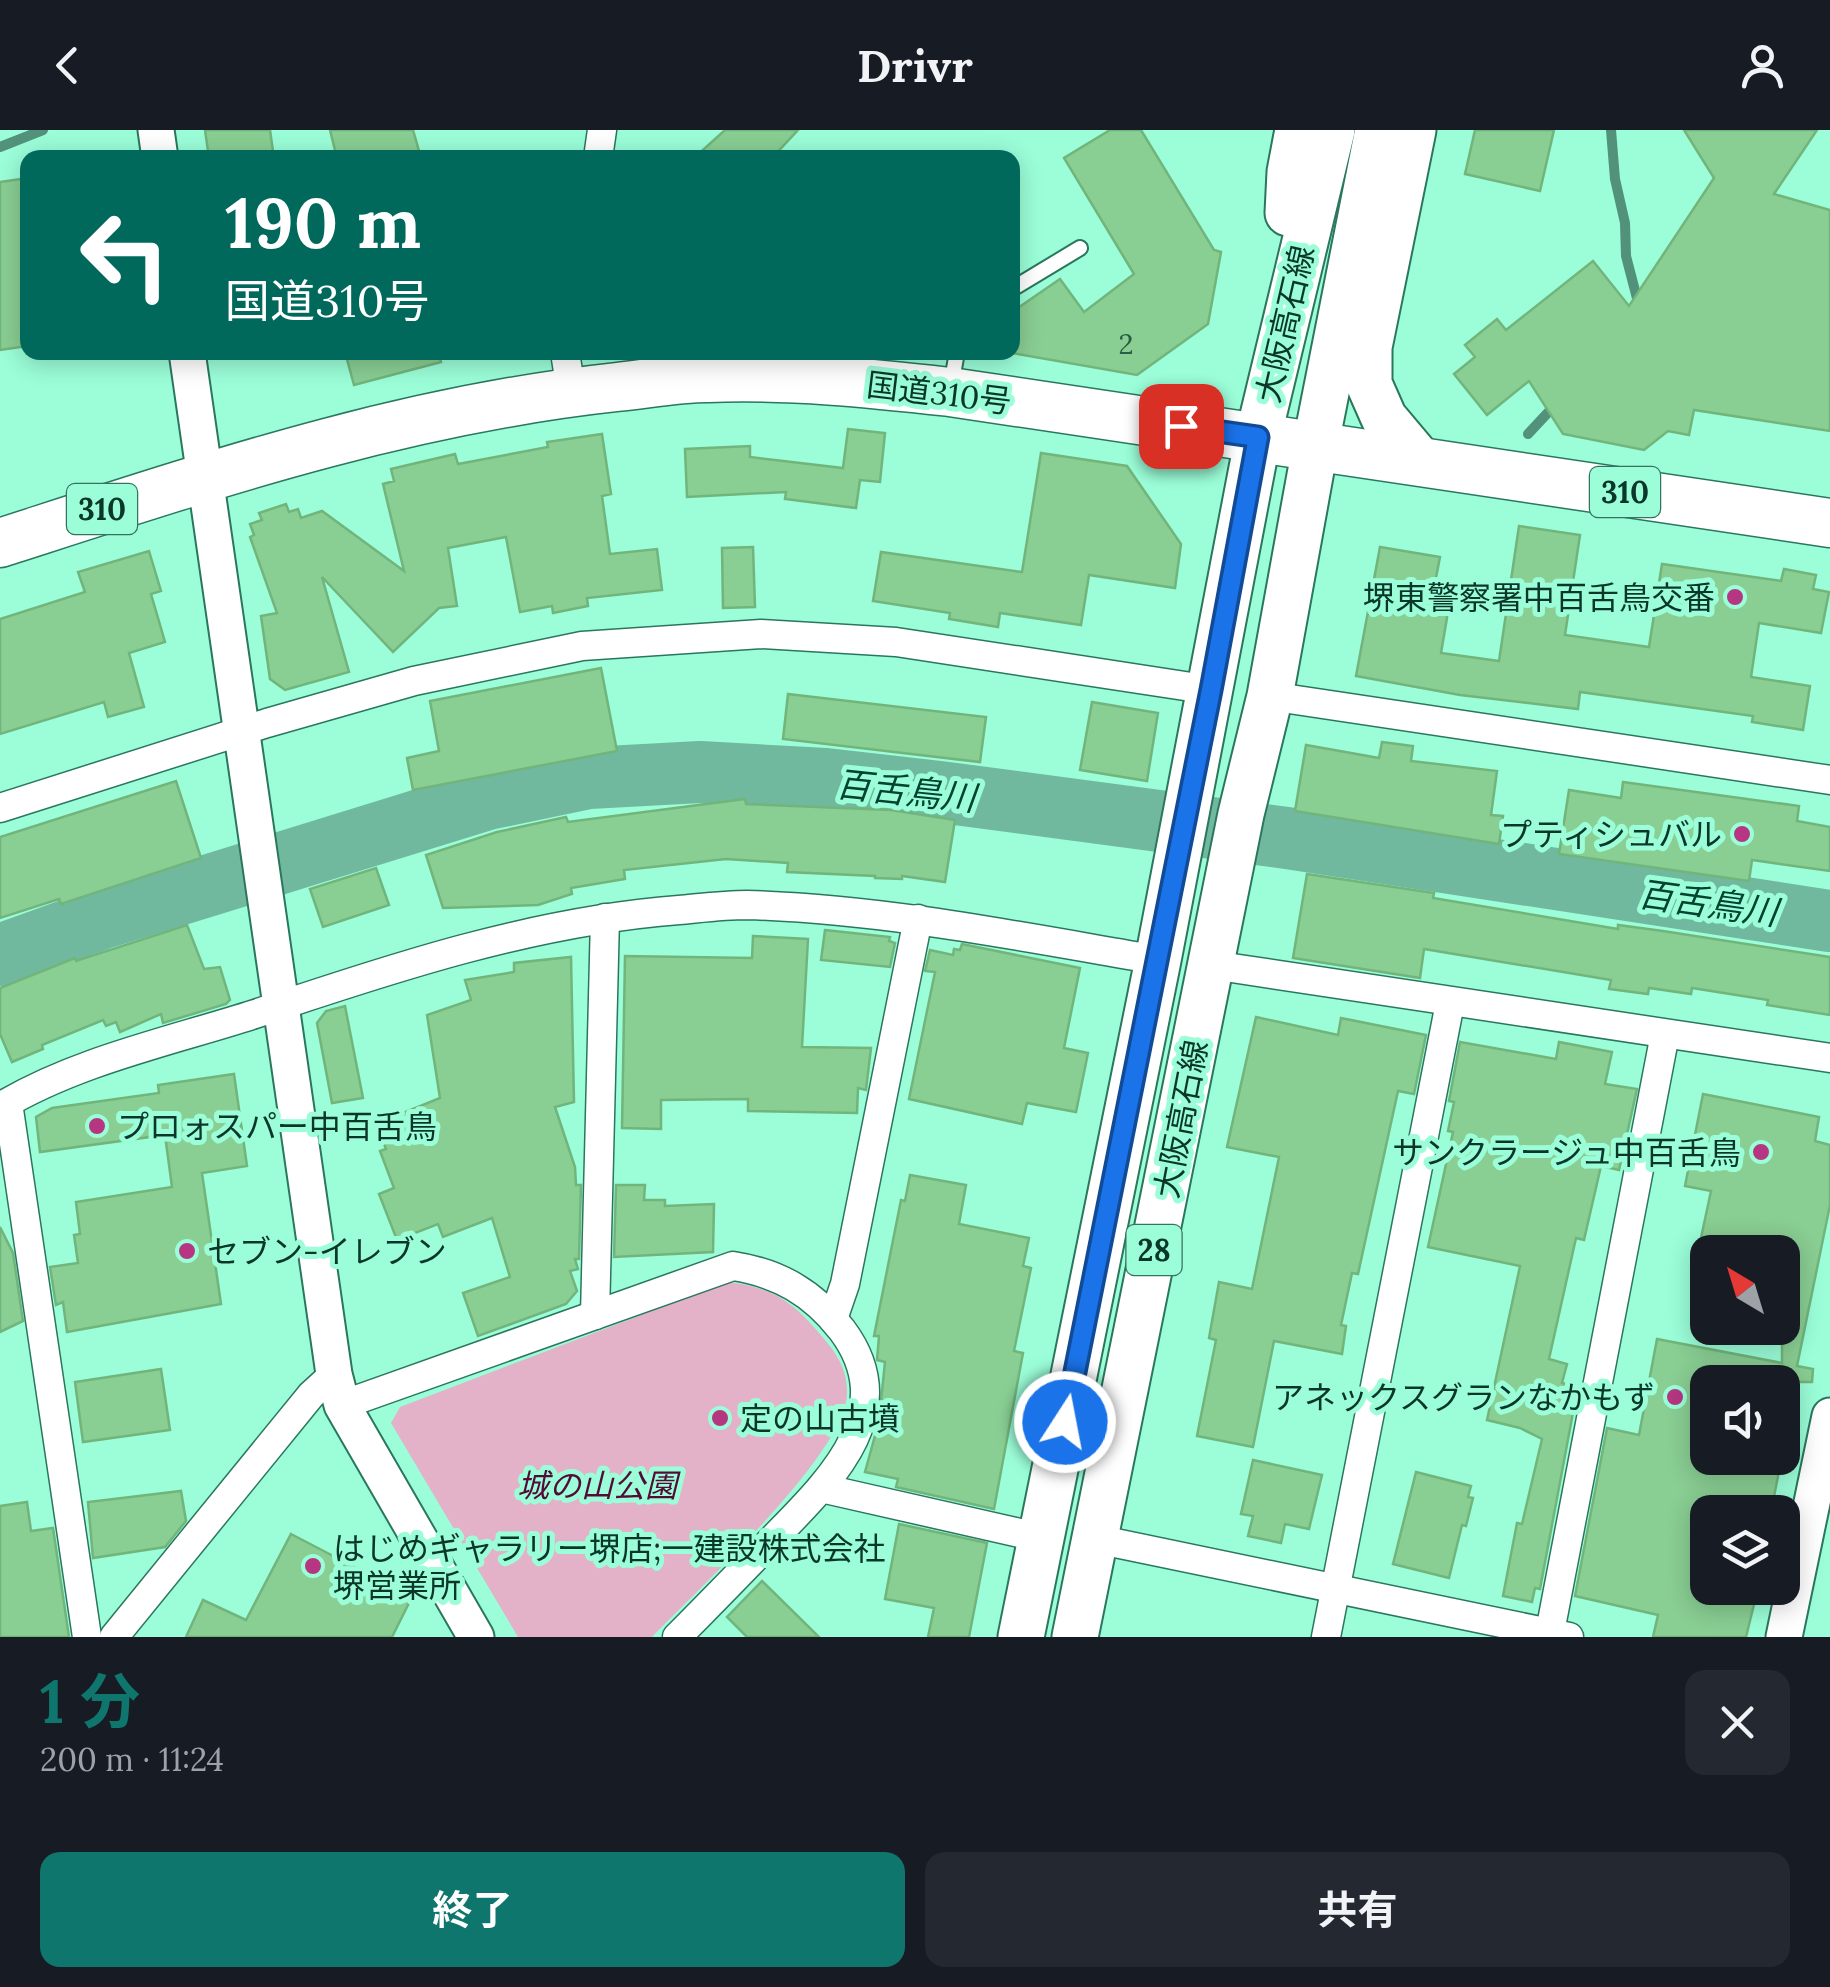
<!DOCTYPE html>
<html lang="ja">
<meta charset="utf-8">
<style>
:root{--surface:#171b24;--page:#242831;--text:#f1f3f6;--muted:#9ea1a6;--accent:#0f766e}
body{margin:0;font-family:Lora,"Noto Sans JP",serif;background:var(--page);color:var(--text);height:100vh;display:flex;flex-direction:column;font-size:38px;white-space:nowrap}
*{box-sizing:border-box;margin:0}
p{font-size:32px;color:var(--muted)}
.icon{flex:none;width:55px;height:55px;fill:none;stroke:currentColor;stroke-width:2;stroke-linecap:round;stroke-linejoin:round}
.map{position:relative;height:1507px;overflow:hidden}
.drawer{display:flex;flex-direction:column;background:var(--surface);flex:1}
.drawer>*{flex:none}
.hud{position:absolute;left:20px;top:20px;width:1000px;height:210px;border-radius:20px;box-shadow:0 5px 25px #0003;background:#00695c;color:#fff;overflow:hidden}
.needle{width:65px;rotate:322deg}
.fabs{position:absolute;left:1690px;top:1105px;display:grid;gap:20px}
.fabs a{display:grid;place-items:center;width:110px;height:110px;border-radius:20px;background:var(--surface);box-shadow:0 5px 25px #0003;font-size:50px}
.pin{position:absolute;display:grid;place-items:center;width:85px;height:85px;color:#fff;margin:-42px;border-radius:20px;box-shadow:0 5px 15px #0006}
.me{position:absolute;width:110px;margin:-55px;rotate:11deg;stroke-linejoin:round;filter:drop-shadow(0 0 8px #0008)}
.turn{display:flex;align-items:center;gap:35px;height:210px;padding:0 40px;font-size:45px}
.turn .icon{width:130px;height:130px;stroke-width:2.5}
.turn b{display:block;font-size:70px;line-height:85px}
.round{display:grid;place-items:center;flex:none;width:105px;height:105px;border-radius:20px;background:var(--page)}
.overview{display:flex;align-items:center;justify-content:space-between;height:170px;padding:0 40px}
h1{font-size:60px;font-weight:700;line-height:75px;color:var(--accent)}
.primary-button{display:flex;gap:20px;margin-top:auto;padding:20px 40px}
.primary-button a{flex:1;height:115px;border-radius:20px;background:var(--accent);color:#fff;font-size:40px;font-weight:700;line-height:115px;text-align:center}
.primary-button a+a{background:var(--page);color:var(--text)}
header{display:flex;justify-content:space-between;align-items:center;height:130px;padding:0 40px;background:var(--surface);font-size:45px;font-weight:700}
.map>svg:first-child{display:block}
.green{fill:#e3b2c9}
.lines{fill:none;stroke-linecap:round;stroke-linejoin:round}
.stream{stroke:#52927b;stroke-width:10}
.river{stroke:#71b99e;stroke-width:62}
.building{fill:#89ce93;stroke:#71b57c;stroke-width:2.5}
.service-casing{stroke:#2a775e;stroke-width:18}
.minor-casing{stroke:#2a775e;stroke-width:31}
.tertiary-casing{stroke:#2a775e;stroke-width:39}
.primary-casing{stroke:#2a775e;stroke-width:49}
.trunk-casing{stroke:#2a775e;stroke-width:51}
.service{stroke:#fff;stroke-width:14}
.minor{stroke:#fff;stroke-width:28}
.tertiary{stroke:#fff;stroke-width:35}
.primary{stroke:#fff;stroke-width:45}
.trunk{stroke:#fff;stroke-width:48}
.route-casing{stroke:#114b97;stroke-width:25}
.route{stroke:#1a73e8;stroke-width:18}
.poi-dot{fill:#b63682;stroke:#9bfed9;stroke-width:4}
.labels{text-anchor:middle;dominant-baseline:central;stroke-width:10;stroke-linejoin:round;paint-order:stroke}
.number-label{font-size:28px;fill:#2a5d44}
.shield{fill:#9bfed9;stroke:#36735e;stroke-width:2.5}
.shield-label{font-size:30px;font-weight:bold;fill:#0a3729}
.street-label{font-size:32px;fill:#0a3729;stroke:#9bfed9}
.poi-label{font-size:32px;fill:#0a3729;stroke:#9bfed9;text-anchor:end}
.park-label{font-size:32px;font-style:italic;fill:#530a37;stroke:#9bfed9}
.water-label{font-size:35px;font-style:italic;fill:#024332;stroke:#9bfed9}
</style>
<header><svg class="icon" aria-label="back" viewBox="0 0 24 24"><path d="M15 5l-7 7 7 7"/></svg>Drivr<svg class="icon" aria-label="person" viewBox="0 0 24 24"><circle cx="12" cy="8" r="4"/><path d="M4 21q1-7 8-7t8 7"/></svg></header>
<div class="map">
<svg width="1830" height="1507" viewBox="0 0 1830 1507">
<rect width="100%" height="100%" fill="#9bfed9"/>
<!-- green -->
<path class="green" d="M728,1152C770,1157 791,1170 819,1203C835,1221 848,1238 847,1264C846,1323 697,1460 652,1507H518L391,1293L400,1277Z"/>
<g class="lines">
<!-- stream -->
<g class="stream">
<polyline points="1611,0 1615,49 1625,93 1626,126 1639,176"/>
<polyline points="0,17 43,0"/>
<polyline points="1528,304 1555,275"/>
</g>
<!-- river -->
<polyline class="river" points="0,825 100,789 488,669 589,648 700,642 826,649 940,662 1287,708 1830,791"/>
</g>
<!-- building -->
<g class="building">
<polygon points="205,0 270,0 274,28 209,28"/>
<polygon points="330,0 413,0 421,28 337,28"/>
<polygon points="725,0 798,0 772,28 694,28"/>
<polygon points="1110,0 1141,0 1214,120 1221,122 1208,194 1137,245 1012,223 1012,182 1060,149 1084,182 1134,144 1064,28"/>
<polygon points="1475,0 1554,0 1540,61 1465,44"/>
<polygon points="1684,0 1817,0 1774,64 1830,80 1830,301 1694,280 1689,305 1668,301 1644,320 1563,304 1529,251 1487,285 1454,244 1475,227 1465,215 1497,189 1506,200 1593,131 1629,176 1714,48"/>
<polygon points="28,48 28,216 0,220 0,52"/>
<polygon points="345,222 439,222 441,232 354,255"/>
<polygon points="848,299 885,303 880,352 860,350 856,378 785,369 786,362 687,367 685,319 750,316 750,327 843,338"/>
<polygon points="602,304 611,364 602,366 610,424 657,419 662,460 587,468 588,476 553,483 552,476 520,482 506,407 448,418 457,476 439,478 393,522 322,447 349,542 285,560 270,549 261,486 277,483 250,407 254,405 250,394 262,390 259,383 286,374 289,382 298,379 301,388 322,381 404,441 383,354 394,351 391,339 455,324 458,334 548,317 547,312"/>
<polygon points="1041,323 1127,336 1181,414 1175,458 1089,445 1081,495 1000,483 998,497 949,489 950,483 873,471 881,422 1022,442"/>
<polygon points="1519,396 1580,405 1565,505 1649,517 1662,434 1781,451 1784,439 1816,445 1813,459 1829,462 1821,503 1759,493 1751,547 1810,556 1803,600 1752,592 1753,586 1580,562 1578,579 1460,565 1356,546 1380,417 1440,427 1430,479 1448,482 1441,523 1499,531"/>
<polygon points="753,417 755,477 723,478 722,418"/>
<polygon points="149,421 161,461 151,464 165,512 129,523 144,577 108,587 104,572 0,604 0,489 85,462 78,442"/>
<polygon points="601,538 617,621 413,660 407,628 439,621 430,571"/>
<polygon points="788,564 986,587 980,632 783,609"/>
<polygon points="1092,572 1158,583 1147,651 1080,640"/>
<polygon points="1382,612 1413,616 1411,631 1497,641 1491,685 1503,686 1499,714 1295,681 1306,615 1379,628"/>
<polygon points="176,651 201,728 61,774 59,769 0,788 0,707"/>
<polygon points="1623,652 1799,676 1797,691 1830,697 1830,741 1752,730 1749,751 1559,724 1569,660 1621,668"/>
<polygon points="745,669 746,674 891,680 955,690 945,752 902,746 902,749 875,748 875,746 787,742 788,733 726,729 624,740 625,749 571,758 572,764 538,775 443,778 426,725 497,702 566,687 568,692"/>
<polygon points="376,738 389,775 323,797 310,759"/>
<polygon points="1307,744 1434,763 1433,768 1618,799 1618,795 1663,801 1830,827 1830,885 1767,875 1768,870 1692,858 1691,864 1649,858 1648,864 1609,859 1611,850 1424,819 1420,848 1293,828"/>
<polygon points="187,795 204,839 220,837 230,870 226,874 163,893 161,884 120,902 116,892 106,896 103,890 42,915 43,919 12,932 0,904 0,858 75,828 76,831"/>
<polygon points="825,800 890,807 889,811 895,813 890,837 821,830"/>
<polygon points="753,806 808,809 802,917 871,918 866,960 858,958 857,983 748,981 748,969 661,970 661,999 622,998 625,826 752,828"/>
<polygon points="962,814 1080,838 1064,918 1088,923 1076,982 1027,973 1022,994 909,969 935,842 925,841 930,820 953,825 954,819 960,820"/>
<polygon points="571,827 574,972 555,977 575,1037 576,1055 581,1055 579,1129 575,1129 578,1139 570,1141 577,1161 566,1174 478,1206 463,1163 510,1147 492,1088 443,1107 438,1094 397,1110 379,1064 394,1058 380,1021 386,1019 376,994 440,968 427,885 471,870 465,850 514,842 514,833"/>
<polygon points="345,876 363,968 332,973 317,893 326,881"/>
<polygon points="1256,887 1338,905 1341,888 1426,905 1414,964 1398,961 1358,1144 1352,1143 1341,1195 1346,1196 1342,1224 1274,1211 1253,1317 1197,1306 1216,1210 1209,1208 1219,1152 1252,1159 1279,1027 1227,1017"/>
<polygon points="1460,912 1556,929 1559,912 1612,922 1605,954 1637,959 1619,1040 1601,1036 1584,1110 1576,1108 1549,1229 1567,1234 1562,1253 1578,1256 1540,1459 1535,1458 1532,1472 1503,1466 1517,1393 1522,1394 1542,1309 1520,1298 1487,1290 1520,1136 1428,1117 1453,1002 1448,1001 1454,972 1449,971"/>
<polygon points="234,944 247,1036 202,1043 221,1174 67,1202 63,1172 56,1175 50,1137 78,1133 74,1105 80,1104 76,1072 172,1057 165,1005 40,1022 36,987 52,978 159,963 158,955"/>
<polygon points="1703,964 1819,987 1815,1011 1830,1015 1830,1075 1797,1236 1813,1239 1812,1252 1706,1252 1693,1317 1708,1320 1708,1328 1741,1328 1780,1336 1771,1382 1708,1382 1708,1458 1758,1458 1746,1507 1653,1507 1658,1485 1575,1466 1607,1298 1639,1305 1657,1209 1782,1233 1782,1122 1698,1122 1711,1061 1685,1056"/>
<polygon points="910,1045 966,1055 959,1094 1029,1108 1023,1136 1031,1138 1014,1221 1023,1223 994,1379 896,1357 898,1349 865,1342 879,1291 885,1232 877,1230 879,1206 874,1206 901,1070 905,1071"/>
<polygon points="616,1055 645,1055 644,1070 665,1070 665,1076 714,1074 713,1122 614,1127"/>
<polygon points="0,1097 13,1123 23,1191 0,1202"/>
<polygon points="161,1239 170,1300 83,1312 75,1252"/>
<polygon points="1253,1330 1322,1345 1309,1399 1285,1394 1281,1413 1248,1406 1253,1386 1241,1384"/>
<polygon points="1416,1342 1471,1356 1468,1367 1473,1368 1466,1396 1462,1395 1449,1448 1393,1434"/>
<polygon points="181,1361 186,1391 165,1417 93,1428 88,1372"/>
<polygon points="27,1372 31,1401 53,1398 69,1507 0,1507 0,1376"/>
<polygon points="899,1394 987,1413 969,1507 928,1507 934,1478 885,1469"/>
<polygon points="291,1404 412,1467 392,1507 186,1507 203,1470 246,1490"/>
<polygon points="762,1451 819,1507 747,1507 727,1487"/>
</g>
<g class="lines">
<!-- service casing -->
<g class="service-casing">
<g id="service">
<polyline points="1012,159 1080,118"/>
<polyline points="951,256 957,222"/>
</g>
</g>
<!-- minor casing -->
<g class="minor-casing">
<g id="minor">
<polyline points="598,28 602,0"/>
<polyline points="565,222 571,261"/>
<polyline points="1270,566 1830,650"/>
<polyline points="0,678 267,593 414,551 582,516 761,504 896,512 1211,560"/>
<polyline points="1212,835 1830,928"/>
<polyline points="8,973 87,1507"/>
<path d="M0,977C76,931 171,911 255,884C392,838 534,791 679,780C701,778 724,775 747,775C885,779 1022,807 1158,830"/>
<polyline points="595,1185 605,788"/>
<polyline points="833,1189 845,1154 918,789"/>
<path d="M342,1275L733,1136C779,1143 813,1163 842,1200C905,1284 825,1355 768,1414C738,1445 708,1476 677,1507"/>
<polyline points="821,1358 1042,1408"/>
<polyline points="1096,1409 1569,1507"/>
<polyline points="114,1507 311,1265 334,1244"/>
<polyline points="1326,1507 1450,873"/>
<polyline points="1549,1507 1665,904"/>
</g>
</g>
<!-- tertiary casing -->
<g class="tertiary-casing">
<g id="tertiary">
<polyline points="156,0 160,28"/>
<polyline points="187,222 334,1244 342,1275 476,1507"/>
<polyline points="1784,1507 1830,1286"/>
</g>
</g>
<!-- primary casing -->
<g class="primary-casing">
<g id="primary">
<polyline points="1413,0 1369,217 1369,254 1384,288 1421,332"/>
<polyline points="1288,83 1290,42 1298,0"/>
<polyline points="1021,1507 1158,830 1258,307 1332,0"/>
<polyline points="1075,1507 1241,684 1270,566 1315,318 1378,0"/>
</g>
</g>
<!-- trunk casing -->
<g class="trunk-casing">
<path id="trunk" d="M0,413C205,347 402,280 617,257C647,254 677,248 708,248C789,245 869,253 950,262L1830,393"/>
</g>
<!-- service -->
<use href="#service" class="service"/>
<!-- minor -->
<use href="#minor" class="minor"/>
<!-- tertiary -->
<use href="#tertiary" class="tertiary"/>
<!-- primary -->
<use href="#primary" class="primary"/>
<!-- trunk -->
<use href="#trunk" class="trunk"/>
</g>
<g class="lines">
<!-- route casing -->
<g class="route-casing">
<polyline id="route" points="1065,1292 1211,560 1258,307 1181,296"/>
</g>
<!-- route -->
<use href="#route" class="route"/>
</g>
<!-- markers -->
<g class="poi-dot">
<circle cx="1735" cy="467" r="10"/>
<circle cx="1742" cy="704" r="10"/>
<circle cx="97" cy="996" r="10"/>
<circle cx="1761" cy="1022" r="10"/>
<circle cx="187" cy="1121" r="10"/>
<circle cx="1675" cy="1267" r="10"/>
<circle cx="720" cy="1288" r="10"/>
<circle cx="313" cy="1436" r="10"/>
</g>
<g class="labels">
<!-- number labels -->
<g class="number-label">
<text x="1126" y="214">2</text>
</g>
<!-- shield labels -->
<g class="shield">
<rect x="1590" y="337" width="70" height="50" rx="8"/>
<rect x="67" y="354" width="70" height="50" rx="8"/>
<rect x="1126.5" y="1095" width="55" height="50" rx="8"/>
</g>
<g class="shield-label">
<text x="1625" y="362">310</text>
<text x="102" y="379">310</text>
<text x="1154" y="1120">28</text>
</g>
<!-- street labels -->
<g class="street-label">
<text transform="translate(1285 194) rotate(-77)">大阪高石線</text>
<text transform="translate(939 263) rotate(7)">国道310号</text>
<text transform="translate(1181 989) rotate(-79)">大阪高石線</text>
</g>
<!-- poi labels -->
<g class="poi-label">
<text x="1715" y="467">堺東警察署中百舌鳥交番</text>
<text x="1722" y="704">プティシュバル</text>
<text x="117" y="996" text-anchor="start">プロォスパー中百舌鳥</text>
<text x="1741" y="1022">サンクラージュ中百舌鳥</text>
<text x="207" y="1121" text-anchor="start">セブン-イレブン</text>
<text x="1655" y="1267">アネックスグランなかもず</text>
<text x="740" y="1288" text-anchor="start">定の山古墳</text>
<text x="333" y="1418" text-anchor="start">はじめギャラリー堺店;一建設株式会社<tspan x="333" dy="37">堺営業所</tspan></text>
</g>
<!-- park labels -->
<g class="park-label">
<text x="597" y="1355">城の山公園</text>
</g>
<!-- water labels -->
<g class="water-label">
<text transform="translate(906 661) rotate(6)">百舌鳥川</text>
<text transform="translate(1708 773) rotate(8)">百舌鳥川</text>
</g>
</g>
</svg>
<div class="fabs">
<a><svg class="needle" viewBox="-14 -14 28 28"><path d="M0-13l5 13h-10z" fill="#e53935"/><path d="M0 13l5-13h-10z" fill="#9ea1a6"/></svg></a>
<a><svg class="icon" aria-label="sound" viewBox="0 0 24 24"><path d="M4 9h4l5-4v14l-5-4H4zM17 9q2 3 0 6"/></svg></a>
<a><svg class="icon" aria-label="layers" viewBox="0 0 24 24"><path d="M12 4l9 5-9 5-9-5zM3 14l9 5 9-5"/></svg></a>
</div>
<div class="pin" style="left:1181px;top:296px;background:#d93025"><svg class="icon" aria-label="arrive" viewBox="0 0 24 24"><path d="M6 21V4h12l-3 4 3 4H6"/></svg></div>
<svg class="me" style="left:1065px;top:1292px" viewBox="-20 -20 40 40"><circle r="17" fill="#1a73e8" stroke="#fff" stroke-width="3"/><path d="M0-11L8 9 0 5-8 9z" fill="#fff"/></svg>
<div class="hud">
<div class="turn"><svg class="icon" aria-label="left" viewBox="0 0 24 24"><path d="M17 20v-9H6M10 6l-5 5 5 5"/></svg><div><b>190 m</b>国道310号</div></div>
</div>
</div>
<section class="drawer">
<div class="overview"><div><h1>1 分</h1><p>200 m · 11:24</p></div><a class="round"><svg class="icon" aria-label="close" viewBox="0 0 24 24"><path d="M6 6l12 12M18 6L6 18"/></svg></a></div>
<div class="primary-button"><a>終了</a><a>共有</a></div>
</section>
